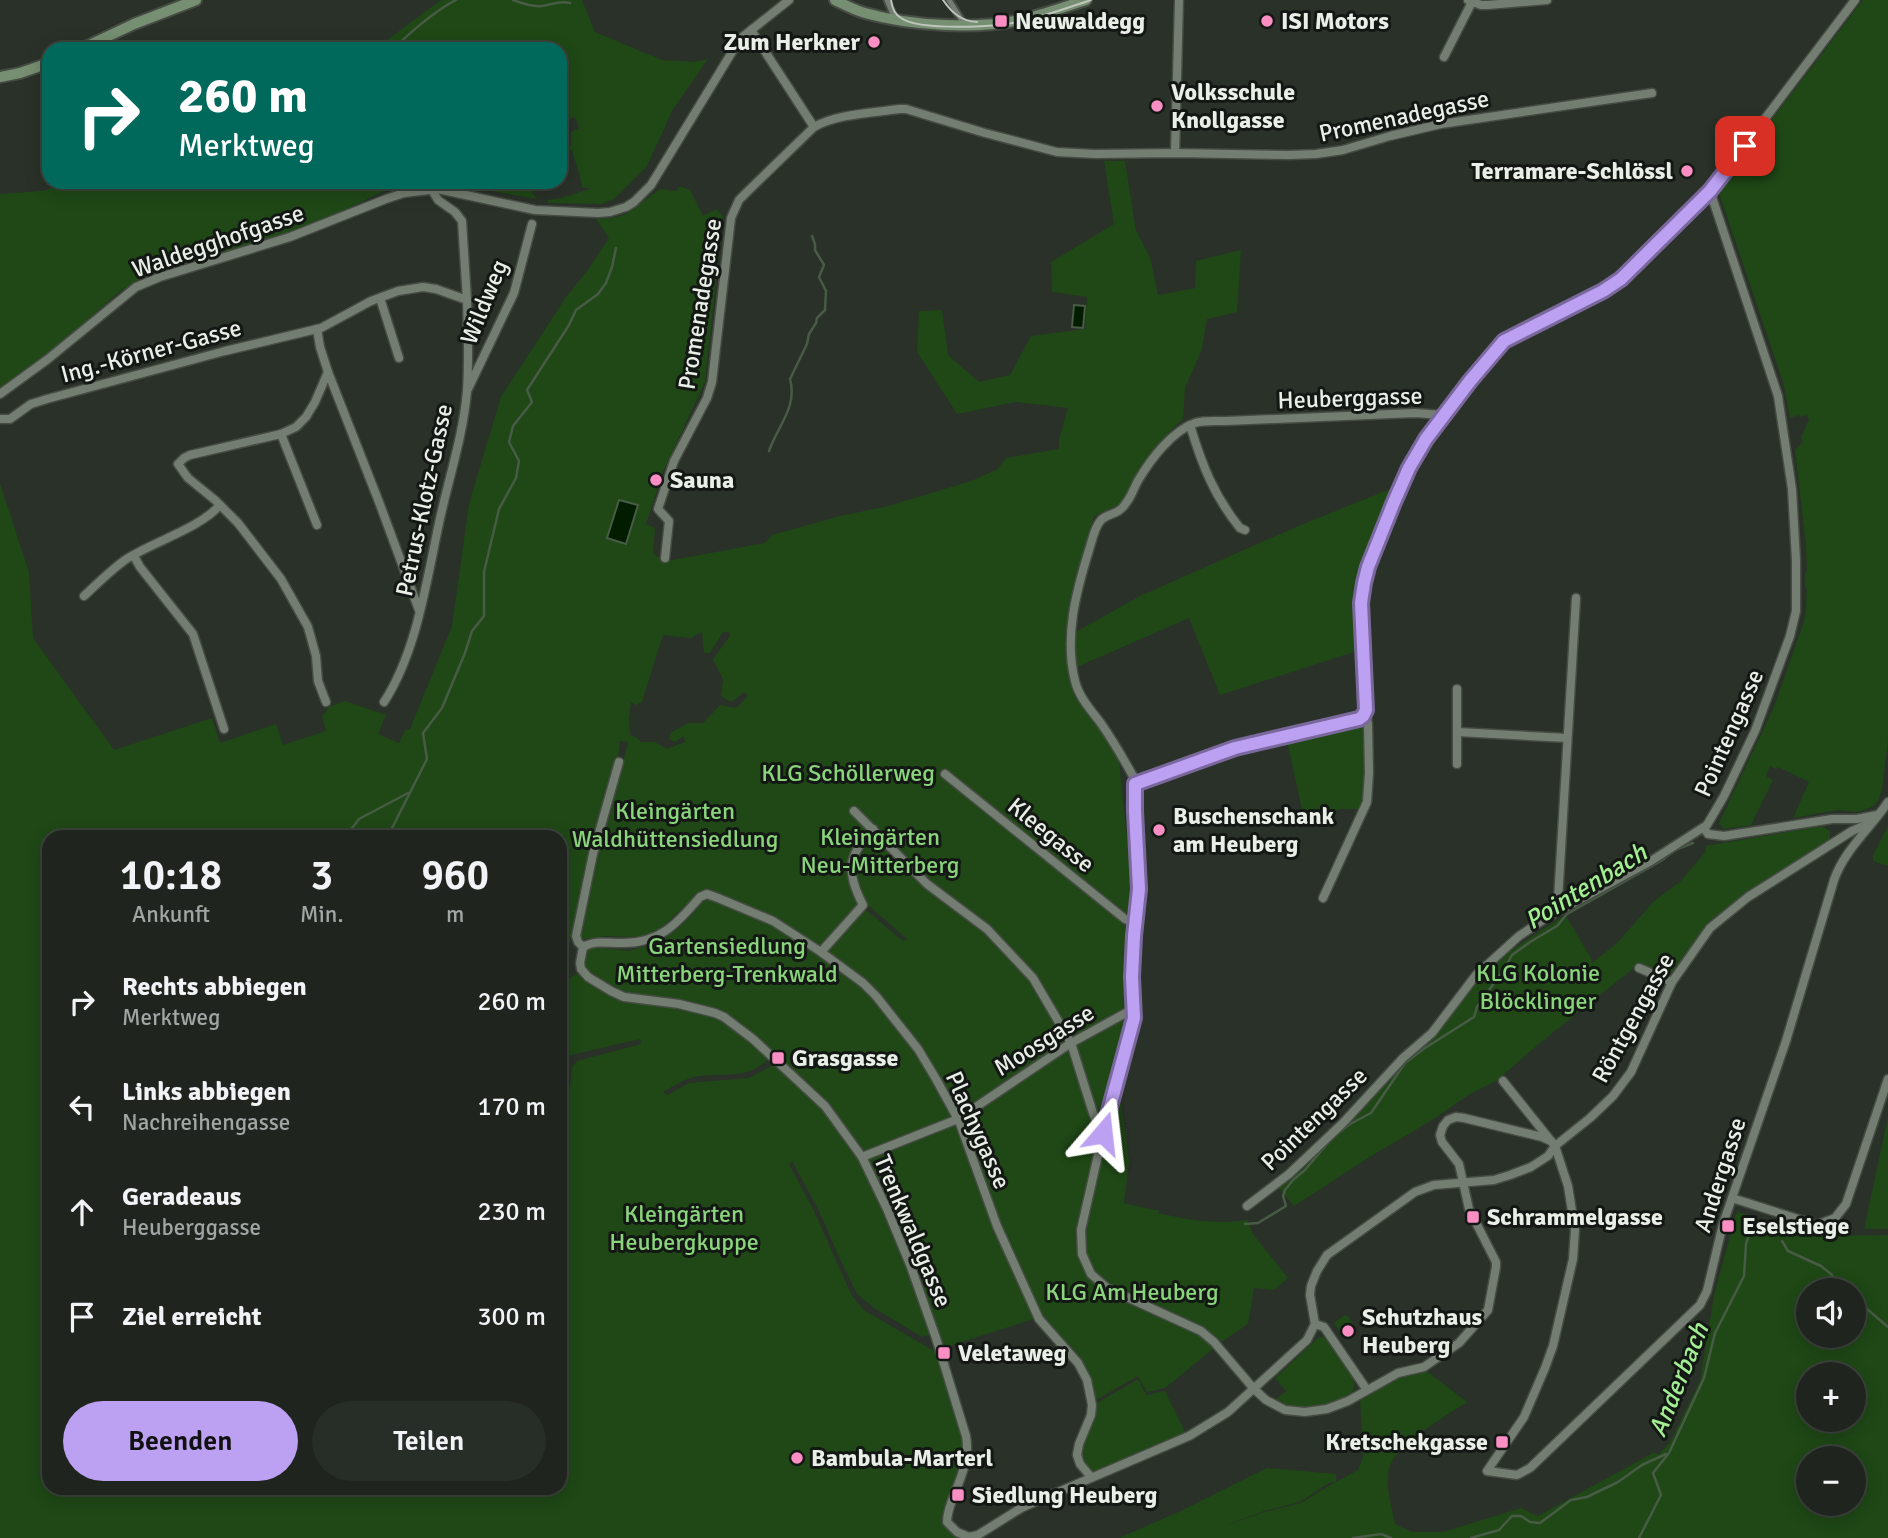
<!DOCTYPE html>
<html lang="de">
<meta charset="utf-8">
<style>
:root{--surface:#1f251e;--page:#272d27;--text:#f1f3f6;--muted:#a1a5a4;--line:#3c423c;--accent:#bca0f2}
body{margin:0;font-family:Signika,sans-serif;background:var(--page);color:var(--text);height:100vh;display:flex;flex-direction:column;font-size:26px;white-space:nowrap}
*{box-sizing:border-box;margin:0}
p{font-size:23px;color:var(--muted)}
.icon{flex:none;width:38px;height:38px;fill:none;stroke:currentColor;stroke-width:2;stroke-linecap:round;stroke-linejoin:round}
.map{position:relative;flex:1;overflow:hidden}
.drawer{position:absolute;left:42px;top:830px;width:525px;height:665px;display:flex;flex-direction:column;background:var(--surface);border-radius:21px;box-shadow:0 4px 18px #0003,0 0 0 2px var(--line)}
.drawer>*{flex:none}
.banner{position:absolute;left:42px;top:42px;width:525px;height:147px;border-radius:21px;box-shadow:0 4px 18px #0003,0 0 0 2px var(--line);background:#00695c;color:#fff;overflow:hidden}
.buttons{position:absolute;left:1796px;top:1278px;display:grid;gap:14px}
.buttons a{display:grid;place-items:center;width:70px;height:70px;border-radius:50%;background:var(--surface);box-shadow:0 4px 18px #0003,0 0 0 2px var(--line);font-size:35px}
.pin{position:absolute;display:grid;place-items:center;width:60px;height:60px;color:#fff;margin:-30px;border-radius:14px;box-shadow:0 4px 10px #0006}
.me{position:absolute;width:77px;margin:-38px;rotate:17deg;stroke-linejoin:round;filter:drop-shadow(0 0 5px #0008)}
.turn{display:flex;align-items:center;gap:24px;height:147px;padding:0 21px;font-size:32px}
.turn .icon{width:91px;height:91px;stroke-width:2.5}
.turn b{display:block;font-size:49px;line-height:60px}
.eta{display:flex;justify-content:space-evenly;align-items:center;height:119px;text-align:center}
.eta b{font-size:42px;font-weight:600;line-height:49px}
.button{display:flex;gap:14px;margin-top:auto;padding:14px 21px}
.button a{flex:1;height:80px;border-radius:42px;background:var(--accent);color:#111;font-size:28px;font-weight:600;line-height:80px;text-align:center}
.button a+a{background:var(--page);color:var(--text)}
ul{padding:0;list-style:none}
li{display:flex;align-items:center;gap:21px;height:105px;padding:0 21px}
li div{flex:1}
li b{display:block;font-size:26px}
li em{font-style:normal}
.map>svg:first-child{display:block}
.green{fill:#1f4816;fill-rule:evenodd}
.water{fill:#021c00;stroke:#475b45;stroke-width:2}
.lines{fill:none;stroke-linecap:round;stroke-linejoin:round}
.stream{stroke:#475b45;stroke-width:2.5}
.pedestrian-casing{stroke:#464c44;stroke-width:9}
.minor-casing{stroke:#464c44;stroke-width:11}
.secondary-casing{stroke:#464c44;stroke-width:14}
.pedestrian{stroke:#747d72;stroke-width:5}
.minor{stroke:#747d72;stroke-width:8}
.secondary{stroke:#768e71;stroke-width:10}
.tram{stroke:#bfc5bd;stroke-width:2}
.route-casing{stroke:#7a689d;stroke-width:18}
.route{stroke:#bca0f2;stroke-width:12}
.poi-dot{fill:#fb8fc4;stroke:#141814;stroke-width:2.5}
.labels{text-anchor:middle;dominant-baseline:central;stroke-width:6;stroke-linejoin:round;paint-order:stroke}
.poi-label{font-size:24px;font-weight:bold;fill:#e9eee7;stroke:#141814;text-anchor:start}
.street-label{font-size:24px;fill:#e9eee7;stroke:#141814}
.park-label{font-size:24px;fill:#8ad47b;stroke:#141814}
.water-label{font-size:26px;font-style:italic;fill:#a3ee93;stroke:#141814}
</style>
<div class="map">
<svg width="1888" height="1538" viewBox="0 0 1888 1538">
<rect width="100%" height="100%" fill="#293128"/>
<!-- green -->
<g class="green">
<polygon points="441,0 582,0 595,32 662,60 693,62 708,59 673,109 647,166 614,199 601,204 548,203 548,200 562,198 592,188 583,188 572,150 563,152 562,148 571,145 571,132 579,128 575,117 567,120 562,116 560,104 565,102 569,96 560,83 560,49 375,49"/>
<polygon points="1863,0 1888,0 1888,740 1882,789 1878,801 1873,806 1865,810 1858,812 1838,810 1793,818 1809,782 1778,767 1776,769 1770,766 1766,776 1773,780 1751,825 1724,829 1719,823 1774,707 1803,624 1806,610 1807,588 1805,587 1805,573 1807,572 1806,546 1795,450 1803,442 1801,437 1809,420 1807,415 1800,417 1799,415 1790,418 1783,382 1718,190"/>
<path d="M1104,161H1125L1136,231L1150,257L1158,295L1195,288L1196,261L1241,250L1237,312L1207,319L1202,349L1185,388L1183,419C1167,433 1152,450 1140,468C1134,477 1132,489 1126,498C1117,509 1103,509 1094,517L1076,579L1065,634L1068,665L1075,691L1119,761L1126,830L1135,882V907L1130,935L1128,989L1131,1019L1110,1102L1121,1104L1129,1161L1124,1203L1153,1210H1158V1213C1189,1220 1216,1225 1247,1220L1253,1234L1288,1278L1274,1290L1254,1288L1248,1324L1220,1343L1165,1388L1147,1392L1138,1376L1094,1401L1089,1377L1083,1364L1043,1316L943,1348L938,1332L922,1337L874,1308L857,1294L839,1257L819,1211L792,1161L789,1164L814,1211L852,1296L865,1311L936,1352L938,1355L964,1445L962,1467L947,1503L943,1519L951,1531L961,1538H0V484L29,572L33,638L114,750L212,718L220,743L276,724L283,745L326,731L322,717L329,707L345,701L386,715L378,734L399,743L405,730L410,729L452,626L469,504L501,397L566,297L587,271L609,238L596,219L612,218L626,214L660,189L676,191L680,186L690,190L703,216L716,209L723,216L705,382L663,472L646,524L655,528L653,554L666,561L765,543L772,535L840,516L888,506L971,481L998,469L1006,458L1059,449V439L1068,408L1015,402L957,414L917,352L919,311L942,310L948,355L979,382L1010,375L1031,336L1085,329L1087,297L1052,292L1051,262L1114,224ZM702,632L704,653H710L723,632H729L730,636L713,659L723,679L721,696L731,702L745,692L748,696L736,708L720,705L703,723H688L670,733L669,739L674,742L684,736L685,742L667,749L655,742H641L636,737L630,735L629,719L631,702L636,705L642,702L663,635L690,638ZM620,741L628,742L611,811L590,879L580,940L606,936L632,937L645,936L660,929L691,900L696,893C727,887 793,928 820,946L824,945L851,916L863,899L871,908L907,939L903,941L867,911H862L828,949L829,952L849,969L755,917L709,899L702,902L688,919L674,932L656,943L629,951L595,947L586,949L582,961L585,969L569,978L566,1038L567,1056L640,1039L641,1044L577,1061L572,1067L570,1087L564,1091L560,1078V1488H49V836H560V1051L565,977L571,936L588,853L618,758ZM929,879L941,891L959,904L952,909L921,882ZM649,996C704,998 741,1018 779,1058L775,1064L749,1078L689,1083L667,1095L663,1092C673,1086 683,1080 694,1077C725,1071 744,1082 770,1058L727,1022L708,1014L648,1003Z"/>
<polygon points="68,182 426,182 386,190 324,220 289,233 142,278 120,291 65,340 0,388 0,194 43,191"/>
<polygon points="438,182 524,182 537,199"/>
<polygon points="1395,487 1367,555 1356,592 1357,651 1220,695 1189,618 1077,667 1073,653 1074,633 1140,596 1296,527"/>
<path d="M1359,724H1363C1366,751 1369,783 1361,809H1343L1303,814L1287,741Z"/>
<polygon points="1888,825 1888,866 1873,861 1873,856"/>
<polygon points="1822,826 1830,831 1830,839 1742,896 1708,922 1669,976 1640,963 1540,1043 1496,1081 1470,1094 1432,1120 1368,1158 1294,1206 1277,1186 1310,1156 1475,982 1508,952 1565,915 1591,958 1592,963 1617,943 1654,901 1681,881 1706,851 1705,846"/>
<polygon points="1888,1117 1888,1229 1864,1229"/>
<path d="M1739,1212L1809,1236L1888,1235V1538H1119L1183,1510L1267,1468L1336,1474V1482L1358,1470L1363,1457L1360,1397L1396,1377L1424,1369L1467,1402C1445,1417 1395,1444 1389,1469C1385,1487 1392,1507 1395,1524L1412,1532H1443L1521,1508L1538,1516L1653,1453L1659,1454L1670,1442L1700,1381L1714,1295L1736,1214ZM1808,1290H1853V1335H1808ZM1808,1374H1853V1419H1808ZM1808,1458H1853V1503H1808ZM1335,1482L1301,1503L1264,1512L1211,1531L1264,1511L1300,1502L1329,1483Z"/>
<polygon points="1345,1315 1348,1316 1355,1327 1343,1336 1334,1323"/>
<path d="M1319,1337H1323L1327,1340L1352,1376C1366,1404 1313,1409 1296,1408C1288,1407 1282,1404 1274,1401L1286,1391L1275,1378Z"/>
<path d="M1138,1379L1146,1395L1165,1391L1186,1434L1095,1472C1071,1461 1084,1445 1091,1427C1093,1419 1094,1412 1095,1404Z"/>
</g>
<!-- water -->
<g class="water">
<polygon points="1074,305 1085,306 1083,328 1072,327"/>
<polygon points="619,500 638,505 626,544 607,538"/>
</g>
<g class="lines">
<!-- stream -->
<g class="stream">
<path d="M513,0C521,3 532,7 542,6C553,5 557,0 570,3"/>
<path d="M393,49C411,32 434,11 456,0"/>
<path d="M769,451C777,427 798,407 790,379L807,344L809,334L816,323L817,318L825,310L826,291L819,277L824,265L815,250V244L812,236"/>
<polyline points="346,836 359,819 408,793"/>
<polyline points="388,836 427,759 423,733 442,708 465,653 472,631 484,616 484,572 499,509 516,478 519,461 509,442 513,426 532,402 527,390 569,325 576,310 598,294 606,283 612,267 616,248"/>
<polyline points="1332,1138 1350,1124 1371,1113 1405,1063 1425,1048 1474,1017 1477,1007 1504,969 1512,955 1530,942 1557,926 1567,914 1661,861 1675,850 1693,843"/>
<polyline points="1245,1224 1258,1223 1286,1206 1283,1196 1285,1190 1293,1180 1305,1170 1328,1143"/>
<polyline points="1782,1241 1788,1251 1821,1266 1831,1274 1842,1290"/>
<polyline points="1853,1302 1867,1309 1888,1327"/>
<polyline points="1353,1538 1381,1534 1391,1538"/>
<polyline points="1471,1538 1499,1530 1512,1516 1521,1516 1530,1522 1540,1523 1571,1500 1587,1497 1618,1482 1642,1465 1666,1454"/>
<polyline points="1639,1538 1661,1495 1653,1473 1669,1453 1704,1378 1715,1333 1744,1276 1746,1244 1751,1229"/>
</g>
<!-- pedestrian casing -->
<g class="pedestrian-casing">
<g id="pedestrian">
<polyline points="887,0 895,19"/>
<polyline points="949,0 964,24"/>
</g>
</g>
<!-- minor casing -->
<g class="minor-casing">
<g id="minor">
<polyline points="1468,0 1481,5 1488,5 1547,0"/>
<polyline points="751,30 814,127"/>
<polyline points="1444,57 1472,2"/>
<polyline points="1175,153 1179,0"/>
<polyline points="380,298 399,358"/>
<polyline points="317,329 320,347 328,372 379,502 419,610"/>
<polyline points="468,389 514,293 532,224"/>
<polyline points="0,394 48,359 136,287 160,277 290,237 386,199 404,193 438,189 535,210 598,213 610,212 626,207 634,202 651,185 740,39 789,0"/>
<polyline points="0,419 10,419 31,404 47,399 225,351 321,328 371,301 398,291 423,287 436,289 467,300 462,221 455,212 438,200 432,190"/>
<path d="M1190,425C1202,465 1214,496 1240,528L1245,530"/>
<polyline points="281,434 317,525"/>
<polyline points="134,556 140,567 193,634 224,729"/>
<path d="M665,558L669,521L658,509L674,461L707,398L712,382L731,218L739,200L748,191L814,127C837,114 872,113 899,109H906L985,133L1057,152L1095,154L1175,153L1289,155L1316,154L1343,150L1390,136L1441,124L1652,93"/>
<path d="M84,596C97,584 111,570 125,560C152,542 199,529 220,505"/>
<polyline points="1457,689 1457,764"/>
<polyline points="326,702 318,681 316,656 308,627 281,579 238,523 215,500 188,478 178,464 184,458 190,455 281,434 296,427 306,417 315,402 328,372"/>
<path d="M384,702C416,653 426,584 438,528C447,483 463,438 467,391C469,361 468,330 467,300"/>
<polyline points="1458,732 1567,738"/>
<polyline points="945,774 1125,919 1136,923"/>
<polyline points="1135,784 1235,748 1359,719 1363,716 1365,710"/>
<polyline points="854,811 927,884 987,929 1033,978 1071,1043 1093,1113 1099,1128 1103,1133"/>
<polyline points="1704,828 1708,834 1724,836 1832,819 1857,819 1877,815"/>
<polyline points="1323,898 1367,802 1369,773 1368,724 1365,710 1361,603 1364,583 1387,518 1409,468 1443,415"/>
<polyline points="1563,908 1558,900 1576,598"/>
<path d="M583,947L580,963L581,969L588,977L611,991L624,997L679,1004L715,1013L724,1017L753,1039L825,1106L862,1157L887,1209L911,1267L936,1338L966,1436C970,1457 962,1475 954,1495C951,1504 947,1512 947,1522L957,1532L969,1537L978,1535L1021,1508L1189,1436L1228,1412L1307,1340L1315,1324L1310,1295L1311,1286L1317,1271L1327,1255L1415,1192L1434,1185L1494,1180L1510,1175L1531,1167L1548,1156L1555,1146L1590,1118L1613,1096L1631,1072L1672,982L1710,928L1748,897L1852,831L1868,824L1878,815"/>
<path d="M583,947C595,940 607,943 621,943C659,944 677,924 700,897L707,894L718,898L773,921L821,952L863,983L876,996L918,1049L936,1079L959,1121L997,1226L1039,1319L1078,1363L1087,1380L1092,1405L1091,1415L1079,1444L1077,1455L1080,1464L1091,1477"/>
<polyline points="583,947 578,942 576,936 593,854 619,762"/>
<path d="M821,952L863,905C846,872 847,856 873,829"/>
<polyline points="1639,968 1672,982"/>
<path d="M1503,1081L1555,1146L1568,1186L1575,1230L1573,1259L1553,1346L1545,1368L1524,1417L1487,1471L1517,1475L1530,1468L1700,1305L1707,1291L1723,1224L1786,1041L1834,880C1845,849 1870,829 1888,802"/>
<path d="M1551,1141L1542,1137L1464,1118L1456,1117L1448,1120L1443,1126L1440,1135L1442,1142L1459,1164L1469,1209L1496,1262V1267L1488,1310L1459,1343L1424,1367L1398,1373L1348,1401L1327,1409L1305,1412L1285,1410L1266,1400L1254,1389L1214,1342L1201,1331L1107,1288L1091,1274L1082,1254L1081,1230L1103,1133L1112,1106L1134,1018L1132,977L1134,936L1139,889L1135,811V784L1133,776C1123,758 1112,739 1100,722C1090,709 1079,697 1075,681C1064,637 1076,592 1089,550C1092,541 1094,528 1101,520C1109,512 1118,516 1126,503C1132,496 1134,487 1139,479C1151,459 1172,431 1195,423C1204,420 1216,421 1226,421L1415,413L1443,415L1504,341L1511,336L1603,291L1630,271L1710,191L1855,0"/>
<polyline points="862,1157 958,1119 1071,1043 1133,1009"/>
<polyline points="1732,1198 1817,1225 1835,1218 1846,1204 1888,1079"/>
<polyline points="1247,1206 1289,1174 1342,1124 1403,1058 1432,1033 1476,975 1519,936 1546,918 1651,861 1707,825 1724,796 1755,731 1790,636 1796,611 1796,560 1792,489 1778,396 1710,191"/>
<polyline points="1315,1324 1324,1327 1367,1390"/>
</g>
</g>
<!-- secondary casing -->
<g class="secondary-casing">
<g id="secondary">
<path d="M835,0C845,5 854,10 865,13C911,26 978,30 1024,19C1045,14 1065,7 1086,0"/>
<polyline points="81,49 134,24 196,0"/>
<polyline points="0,77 20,73 49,63"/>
</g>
</g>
<!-- pedestrian -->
<use href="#pedestrian" class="pedestrian"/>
<!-- minor -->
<use href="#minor" class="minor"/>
<!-- secondary -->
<use href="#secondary" class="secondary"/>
<!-- tram -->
<g class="tram">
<path d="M891,0C892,8 894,14 901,18C919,31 996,27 1018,22C1043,17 1067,8 1091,0"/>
<path d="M943,0C952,13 961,21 977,22"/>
</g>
</g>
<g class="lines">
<!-- route casing -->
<g class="route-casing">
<polyline id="route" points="1103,1133 1134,1018 1132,977 1134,936 1139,889 1135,811 1135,784 1235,748 1359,719 1363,716 1366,710 1361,603 1364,583 1368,567 1394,502 1409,468 1426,439 1470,381 1504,341 1603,291 1621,279 1710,191 1745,146"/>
</g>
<!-- route -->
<use href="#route" class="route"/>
</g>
<!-- markers -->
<g class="poi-dot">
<rect x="994" y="14" width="14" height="14" rx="3.5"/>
<circle cx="1267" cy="21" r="7"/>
<circle cx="874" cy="42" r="7"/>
<circle cx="1157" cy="106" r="7"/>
<circle cx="1687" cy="171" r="7"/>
<circle cx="656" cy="480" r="7"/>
<circle cx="1159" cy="830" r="7"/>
<rect x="771" y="1051" width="14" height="14" rx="3.5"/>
<rect x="1466" y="1210" width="14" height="14" rx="3.5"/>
<rect x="1721" y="1219" width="14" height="14" rx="3.5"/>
<circle cx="1348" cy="1331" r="7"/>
<rect x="937" y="1346" width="14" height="14" rx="3.5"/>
<rect x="1495" y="1435" width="14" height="14" rx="3.5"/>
<circle cx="797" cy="1458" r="7"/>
<rect x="951" y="1488" width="14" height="14" rx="3.5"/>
</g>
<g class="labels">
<!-- poi labels -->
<g class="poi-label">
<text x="1015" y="21">Neuwaldegg</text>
<text x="1281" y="21">ISI Motors</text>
<text x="860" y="42" text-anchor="end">Zum Herkner</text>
<text x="1171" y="92">Volksschule<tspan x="1171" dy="28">Knollgasse</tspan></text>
<text x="1673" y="171" text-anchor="end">Terramare-Schlössl</text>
<text x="670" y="480">Sauna</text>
<text x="1173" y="816">Buschenschank<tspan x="1173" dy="28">am Heuberg</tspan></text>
<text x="792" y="1058">Grasgasse</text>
<text x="1487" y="1217">Schrammelgasse</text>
<text x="1742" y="1226">Eselstiege</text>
<text x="1362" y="1317">Schutzhaus<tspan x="1362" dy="28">Heuberg</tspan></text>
<text x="958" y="1353">Veletaweg</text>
<text x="1488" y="1442" text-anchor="end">Kretschekgasse</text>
<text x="811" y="1458">Bambula-Marterl</text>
<text x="972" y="1495">Siedlung Heuberg</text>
</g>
<!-- street labels -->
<g class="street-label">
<text transform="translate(1404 116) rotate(-12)">Promenadegasse</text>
<text transform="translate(218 241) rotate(-19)">Waldegghofgasse</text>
<text transform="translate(484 302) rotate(-68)">Wildweg</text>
<text transform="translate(700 304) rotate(-81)">Promenadegasse</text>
<text transform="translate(151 351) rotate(-15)">Ing.-Körner-Gasse</text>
<text transform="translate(1350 398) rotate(-2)">Heuberggasse</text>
<text transform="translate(424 500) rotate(-78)">Petrus-Klotz-Gasse</text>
<text transform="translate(1729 733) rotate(-66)">Pointengasse</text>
<text transform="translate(1051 835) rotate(39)">Kleegasse</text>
<text transform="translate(1633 1018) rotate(-61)">Röntgengasse</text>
<text transform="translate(1044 1040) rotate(-32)">Moosgasse</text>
<text transform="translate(1314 1119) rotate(-44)">Pointengasse</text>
<text transform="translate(978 1130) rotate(66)">Plachygasse</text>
<text transform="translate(1720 1175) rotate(-72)">Andergasse</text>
<text transform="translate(913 1231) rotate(67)">Trenkwaldgasse</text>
</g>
<!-- park labels -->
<g class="park-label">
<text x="848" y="773">KLG Schöllerweg</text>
<text x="675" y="811">Kleingärten<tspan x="675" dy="28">Waldhüttensiedlung</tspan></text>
<text x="880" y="837">Kleingärten<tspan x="880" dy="28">Neu-Mitterberg</tspan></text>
<text x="727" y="946">Gartensiedlung<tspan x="727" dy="28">Mitterberg-Trenkwald</tspan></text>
<text x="1538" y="973">KLG Kolonie<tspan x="1538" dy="28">Blöcklinger</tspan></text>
<text x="684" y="1214">Kleingärten<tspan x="684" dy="28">Heubergkuppe</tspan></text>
<text x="1132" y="1292">KLG Am Heuberg</text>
</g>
<!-- water labels -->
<g class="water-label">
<text transform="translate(1586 887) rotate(-32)">Pointenbach</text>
<text transform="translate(1679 1380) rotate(-68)">Anderbach</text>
</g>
</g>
</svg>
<div class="buttons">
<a><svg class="icon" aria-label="sound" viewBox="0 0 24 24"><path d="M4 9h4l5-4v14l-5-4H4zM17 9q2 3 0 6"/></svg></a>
<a>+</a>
<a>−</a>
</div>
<div class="pin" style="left:1745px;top:146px;background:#d93025"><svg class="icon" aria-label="arrive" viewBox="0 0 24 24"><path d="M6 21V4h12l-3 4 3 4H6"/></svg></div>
<svg class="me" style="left:1103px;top:1133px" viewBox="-20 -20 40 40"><path d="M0-17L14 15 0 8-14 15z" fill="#bca0f2" stroke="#fff" stroke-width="4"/></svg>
<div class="banner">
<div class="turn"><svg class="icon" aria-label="right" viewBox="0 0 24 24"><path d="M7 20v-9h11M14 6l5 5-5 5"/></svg><div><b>260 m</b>Merktweg</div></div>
</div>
<section class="drawer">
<div class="eta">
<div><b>10:18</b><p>Ankunft</p></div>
<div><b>3</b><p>Min.</p></div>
<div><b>960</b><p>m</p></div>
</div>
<ul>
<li><svg class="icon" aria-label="right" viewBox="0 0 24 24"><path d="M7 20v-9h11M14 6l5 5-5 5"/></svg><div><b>Rechts abbiegen</b><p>Merktweg</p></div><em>260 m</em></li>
<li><svg class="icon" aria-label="left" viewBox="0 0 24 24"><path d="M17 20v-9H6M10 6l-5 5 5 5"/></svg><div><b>Links abbiegen</b><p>Nachreihengasse</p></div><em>170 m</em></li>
<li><svg class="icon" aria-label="ahead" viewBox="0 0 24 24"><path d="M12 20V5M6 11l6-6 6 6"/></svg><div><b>Geradeaus</b><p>Heuberggasse</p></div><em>230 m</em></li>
<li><svg class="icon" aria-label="arrive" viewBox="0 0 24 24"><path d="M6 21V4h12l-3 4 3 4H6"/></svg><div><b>Ziel erreicht</b></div><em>300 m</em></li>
</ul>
<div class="button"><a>Beenden</a><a>Teilen</a></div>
</section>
</div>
